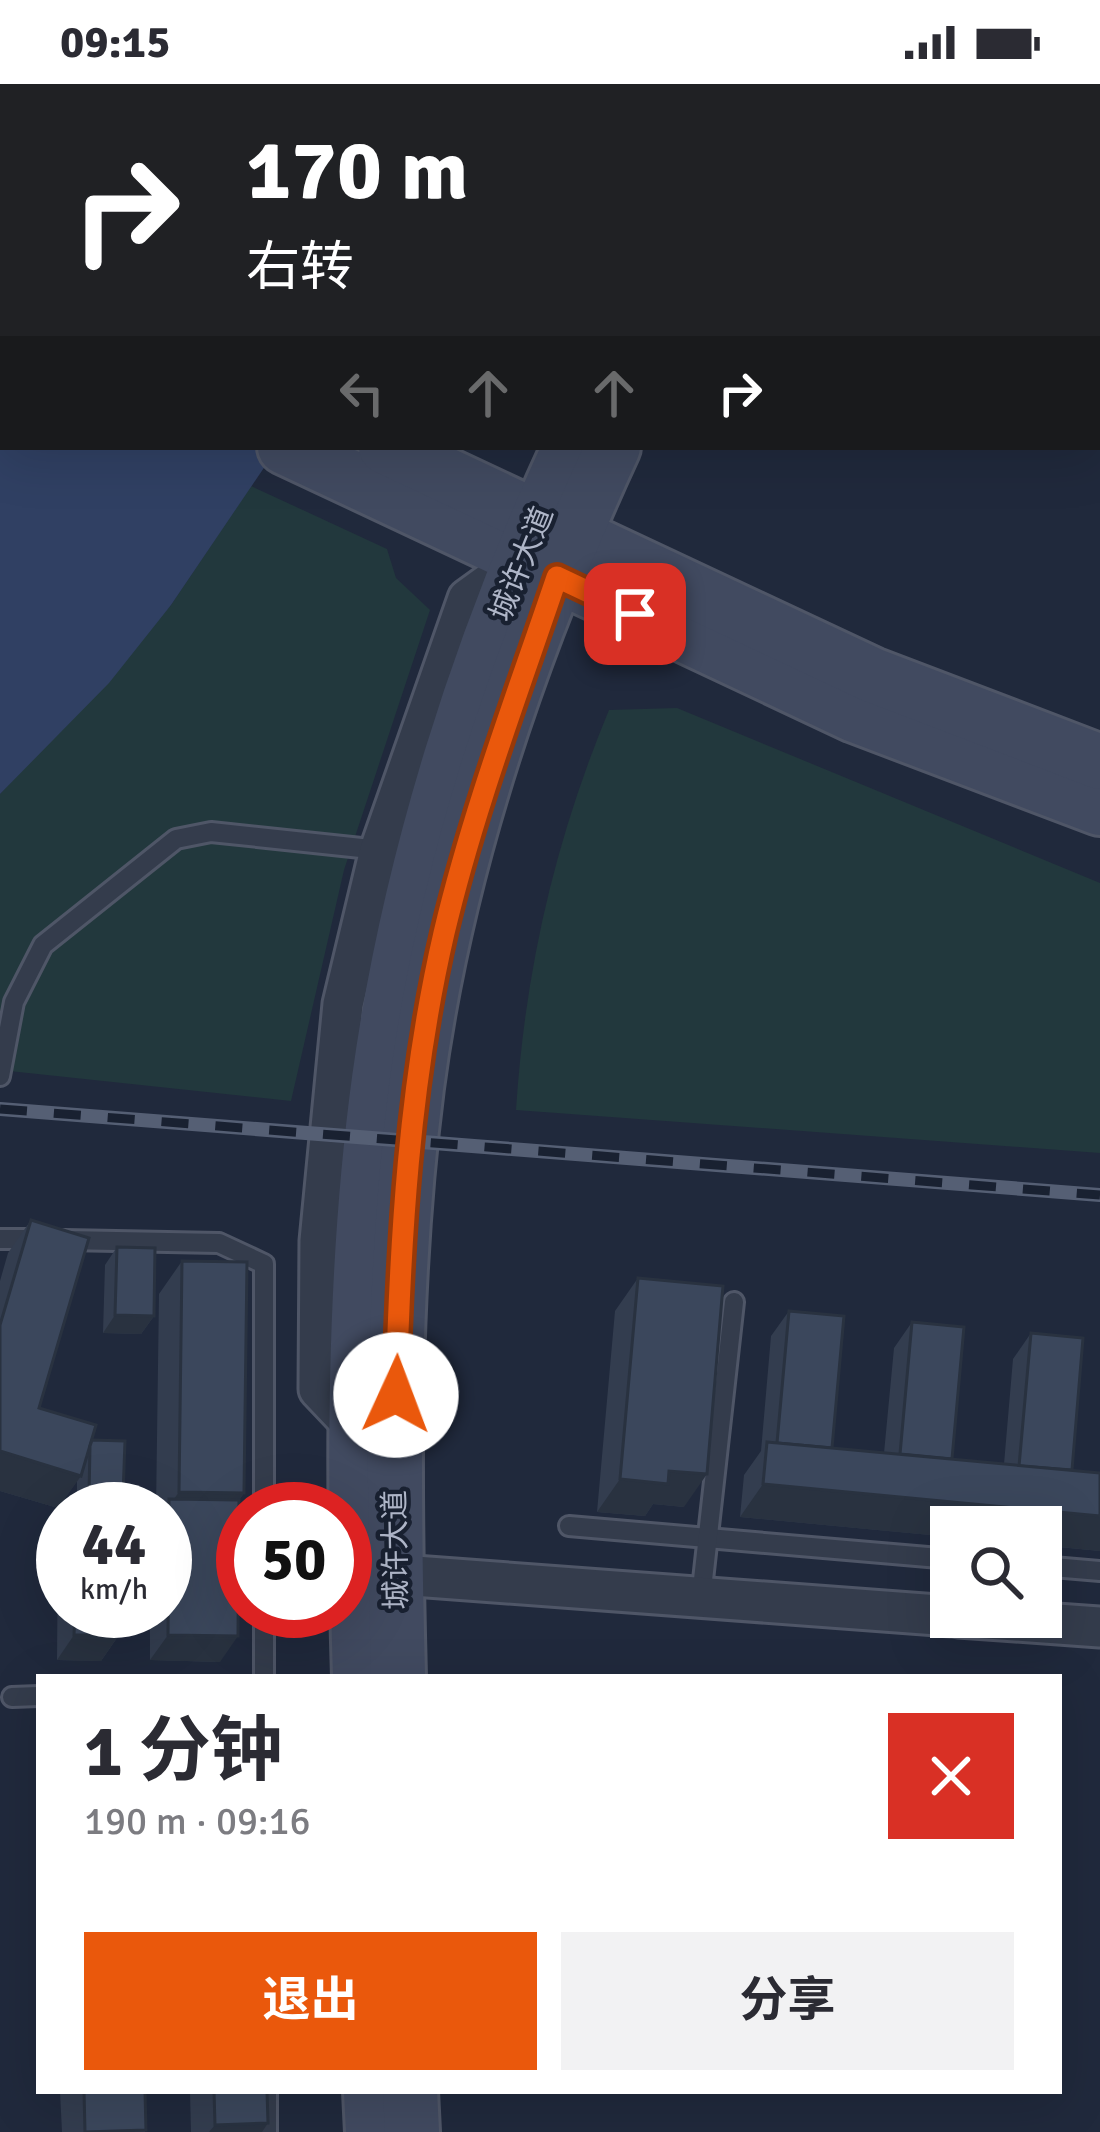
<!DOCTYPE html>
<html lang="zh">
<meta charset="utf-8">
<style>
:root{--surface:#fff;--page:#f2f2f3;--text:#2b2b33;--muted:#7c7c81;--accent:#ea580c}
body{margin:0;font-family:Signika,"Noto Sans SC",sans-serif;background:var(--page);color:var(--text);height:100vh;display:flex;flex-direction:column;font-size:45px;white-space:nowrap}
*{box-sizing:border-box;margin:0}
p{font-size:39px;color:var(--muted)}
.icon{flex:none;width:66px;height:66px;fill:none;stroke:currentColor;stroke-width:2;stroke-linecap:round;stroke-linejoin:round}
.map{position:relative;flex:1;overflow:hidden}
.side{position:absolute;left:36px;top:1590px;width:1026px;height:420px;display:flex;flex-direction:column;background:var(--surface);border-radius:0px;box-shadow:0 12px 48px #0002}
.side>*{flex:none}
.top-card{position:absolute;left:0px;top:0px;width:1101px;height:366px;box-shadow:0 12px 48px #0002;background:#202124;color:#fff;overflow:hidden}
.buttons{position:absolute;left:930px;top:1422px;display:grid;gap:24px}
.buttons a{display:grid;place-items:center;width:132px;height:132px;border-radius:0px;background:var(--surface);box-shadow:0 12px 48px #0002;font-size:60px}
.speed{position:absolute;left:36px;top:1398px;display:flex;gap:24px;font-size:60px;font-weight:700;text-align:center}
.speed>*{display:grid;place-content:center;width:156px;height:156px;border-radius:50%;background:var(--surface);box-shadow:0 12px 48px #0002;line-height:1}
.speed small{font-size:30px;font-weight:400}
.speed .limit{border:18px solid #d22;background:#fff;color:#111}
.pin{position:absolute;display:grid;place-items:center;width:102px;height:102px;color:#fff;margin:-51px;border-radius:24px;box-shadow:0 6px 18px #0006}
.me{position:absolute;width:132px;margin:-66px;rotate:2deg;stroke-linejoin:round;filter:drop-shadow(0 0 9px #0008)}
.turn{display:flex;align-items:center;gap:42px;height:252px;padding:0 48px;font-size:54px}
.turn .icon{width:156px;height:156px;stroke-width:2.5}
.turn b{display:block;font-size:84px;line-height:102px}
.lanes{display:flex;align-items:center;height:114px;padding:0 48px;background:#0003;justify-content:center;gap:60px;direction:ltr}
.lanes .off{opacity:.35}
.round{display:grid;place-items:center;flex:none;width:126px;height:126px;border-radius:0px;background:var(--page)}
.summary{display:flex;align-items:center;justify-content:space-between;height:204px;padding:0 48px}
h1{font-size:72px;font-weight:700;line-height:90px}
.primary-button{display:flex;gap:24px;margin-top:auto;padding:24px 48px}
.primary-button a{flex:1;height:138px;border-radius:0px;background:var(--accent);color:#fff;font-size:48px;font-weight:700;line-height:138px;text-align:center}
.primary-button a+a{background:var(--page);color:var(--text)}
.status{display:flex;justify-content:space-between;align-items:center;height:84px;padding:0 60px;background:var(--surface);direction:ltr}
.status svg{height:33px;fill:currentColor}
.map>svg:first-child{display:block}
.green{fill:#22383d}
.water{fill:#304063}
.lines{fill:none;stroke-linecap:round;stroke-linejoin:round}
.service-casing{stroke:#4f5667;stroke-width:24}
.minor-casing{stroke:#4f5667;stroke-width:45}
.secondary-casing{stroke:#4f5667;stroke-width:60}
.service{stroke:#343c4c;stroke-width:18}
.minor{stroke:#343c4c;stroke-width:39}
.secondary{stroke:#414a60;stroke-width:54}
.rail-casing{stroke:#555f74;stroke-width:14}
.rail{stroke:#192131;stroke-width:9;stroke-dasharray:27;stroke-linecap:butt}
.wall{fill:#333d4f}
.shaded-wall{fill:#293240}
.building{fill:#3b475c;stroke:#293240;stroke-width:3}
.route-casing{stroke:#983908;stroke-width:30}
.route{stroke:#ea580c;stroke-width:21}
.labels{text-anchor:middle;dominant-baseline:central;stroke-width:9;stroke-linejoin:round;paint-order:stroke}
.street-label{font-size:30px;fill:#afb6c8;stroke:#192131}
</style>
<div class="status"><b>09:15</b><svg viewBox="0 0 49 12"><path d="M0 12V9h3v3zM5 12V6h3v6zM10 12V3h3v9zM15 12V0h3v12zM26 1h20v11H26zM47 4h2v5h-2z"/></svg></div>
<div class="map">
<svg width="1100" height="2048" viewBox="0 0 1100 2048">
<rect width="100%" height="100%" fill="#20293c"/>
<!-- green -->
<g class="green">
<polygon points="251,402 387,465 396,494 430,526 344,786 291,1017 0,986 0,710 171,521"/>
<path d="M677,624L1100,799V1069L516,1026C525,886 555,756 609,626Z"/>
</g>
<!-- water -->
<polygon class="water" points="0,0 521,0 3,3 3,363 278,363 171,521 109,599 0,710"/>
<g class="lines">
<!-- service casing -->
<g class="service-casing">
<g id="service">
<polyline points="0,992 14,918 43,861 176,755 211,748 380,766"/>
<polyline points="0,1155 37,1155"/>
<polyline points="65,1156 219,1159 264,1180 264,1425"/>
<polyline points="569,1442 951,1475"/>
<polyline points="1041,1482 1100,1487"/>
<polyline points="701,1514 734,1218"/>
<polyline points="264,1593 264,1527"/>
<polyline points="12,1613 39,1612"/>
<polyline points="267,2007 267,2048"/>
</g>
</g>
<!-- minor casing -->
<g class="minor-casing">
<g id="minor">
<polyline points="1098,214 1100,214"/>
<polyline points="356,1344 319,1305 320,1157 343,920 380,766 468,515 522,476"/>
<polyline points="374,1489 951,1532"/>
<polyline points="959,1533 1100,1543"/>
</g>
</g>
<!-- secondary casing -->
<g class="secondary-casing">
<g id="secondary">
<polyline points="762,3 764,0"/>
<polyline points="809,3 811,0"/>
<polyline points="0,179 3,181"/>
<polyline points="0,228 3,229"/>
<polyline points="285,363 855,631 1100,724"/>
<polyline points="386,363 872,591 1100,678"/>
<path d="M360,1593C354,1394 352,1193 379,995C409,778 478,562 570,363"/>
<path d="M398,1593C393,1397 391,1199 416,1003C445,783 520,564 613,363"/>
<polyline points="371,2007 373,2048"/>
<polyline points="410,2007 412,2048"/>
</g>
</g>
<!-- service -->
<use href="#service" class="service"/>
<!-- minor -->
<use href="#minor" class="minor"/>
<!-- secondary -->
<use href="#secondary" class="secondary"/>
<!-- rail casing -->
<g class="rail-casing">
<polyline id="rail" points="0,1025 1100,1111"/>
</g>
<!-- rail -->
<use href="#rail" class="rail"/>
</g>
<!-- wall -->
<g class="wall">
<polygon points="31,1136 39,1324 92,1356 114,1425 77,1425 77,1397 58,1424 0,1407 0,1197 8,1169"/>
<polygon points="117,1163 154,1232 141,1250 103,1249 105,1181"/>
<polygon points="182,1177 244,1409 239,1416 220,1578 150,1576 150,1527 165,1527 165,1425 156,1425 159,1210"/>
<polygon points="638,1194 684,1423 653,1420 645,1432 597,1428 615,1227"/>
<polygon points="789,1227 832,1364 884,1369 894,1264 912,1238 952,1375 1004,1380 1013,1275 1031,1249 1072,1386 1100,1389 1100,1467 740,1433 744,1391 761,1367 771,1252"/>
<polygon points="63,1448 63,1527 119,1527 119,1551 101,1577 57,1576 58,1456"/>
<polygon points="60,2007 145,2007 145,2048 62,2048"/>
<polygon points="190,2007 267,2007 262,2048 191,2048"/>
</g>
<!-- shaded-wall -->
<g class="shaded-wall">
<polygon points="115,1231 154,1232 141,1250 103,1249"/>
<polygon points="0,1367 81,1392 58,1424 0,1407"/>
<polygon points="669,1387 707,1390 684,1423 653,1420 645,1432 597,1428 620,1395"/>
<polygon points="763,1400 1100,1432 1100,1467 1041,1461 1041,1443 951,1443 951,1453 740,1433"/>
<polygon points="179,1408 244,1409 221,1442 169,1422"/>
<polygon points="89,1412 123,1412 114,1425 80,1425"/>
<polygon points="74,1551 119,1551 101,1577 57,1576"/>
<polygon points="168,1551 238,1552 220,1578 150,1576"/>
<polygon points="268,2039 262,2048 209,2048 215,2041"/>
</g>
<!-- building -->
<g class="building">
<polygon points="31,1136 89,1154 39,1324 96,1341 81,1392 0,1367 0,1241"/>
<polygon points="117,1163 155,1164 154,1232 115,1231"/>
<polygon points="182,1177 247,1178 244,1409 179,1408"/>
<polygon points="638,1194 723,1202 707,1390 669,1387 668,1400 620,1395"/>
<polygon points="789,1227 844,1232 832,1364 777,1359"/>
<polygon points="912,1238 964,1243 952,1375 900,1370"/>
<polygon points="1031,1249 1083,1254 1072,1386 1019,1382"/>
<polygon points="92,1356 125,1357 123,1412 89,1412 90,1362"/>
<polygon points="767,1358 1100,1389 1100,1432 763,1400"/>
<polygon points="169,1415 239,1416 238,1552 168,1551"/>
<polygon points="75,1527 119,1527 119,1551 74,1551"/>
<polygon points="84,2007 145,2007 146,2046 85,2048"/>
<polygon points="214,2007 267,2007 268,2039 215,2041"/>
</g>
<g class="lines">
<!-- route casing -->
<g class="route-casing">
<path id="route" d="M396,1311C400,1156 409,1000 444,849C473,727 517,611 557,493L635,530"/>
</g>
<!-- route -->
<use href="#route" class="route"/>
</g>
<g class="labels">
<!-- street labels -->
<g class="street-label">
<text transform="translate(522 480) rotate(-68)">城许大道</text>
<text transform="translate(396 1466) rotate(-91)">城许大道</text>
</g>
</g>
</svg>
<div class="buttons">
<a><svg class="icon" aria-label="search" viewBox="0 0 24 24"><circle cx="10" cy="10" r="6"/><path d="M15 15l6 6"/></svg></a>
</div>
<div class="speed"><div>44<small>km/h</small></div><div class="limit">50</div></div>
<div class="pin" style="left:635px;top:530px;background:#d93025"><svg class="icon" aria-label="arrive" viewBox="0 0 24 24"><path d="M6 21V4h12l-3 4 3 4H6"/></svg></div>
<svg class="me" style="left:396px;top:1311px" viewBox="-20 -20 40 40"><circle r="19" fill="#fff"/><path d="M0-13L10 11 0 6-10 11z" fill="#ea580c"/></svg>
<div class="top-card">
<div class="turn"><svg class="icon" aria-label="right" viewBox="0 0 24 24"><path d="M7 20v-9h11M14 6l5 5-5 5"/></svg><div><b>170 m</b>右转</div></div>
<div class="lanes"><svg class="icon off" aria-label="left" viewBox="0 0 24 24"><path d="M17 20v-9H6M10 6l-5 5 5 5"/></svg><svg class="icon off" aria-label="ahead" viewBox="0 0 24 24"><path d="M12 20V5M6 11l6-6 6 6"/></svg><svg class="icon off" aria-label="ahead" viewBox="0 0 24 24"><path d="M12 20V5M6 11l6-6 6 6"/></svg><svg class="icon" aria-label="right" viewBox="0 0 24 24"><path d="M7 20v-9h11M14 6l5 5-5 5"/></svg></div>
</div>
<section class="side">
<div class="summary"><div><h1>1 分钟</h1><p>190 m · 09:16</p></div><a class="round" style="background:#d93025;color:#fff"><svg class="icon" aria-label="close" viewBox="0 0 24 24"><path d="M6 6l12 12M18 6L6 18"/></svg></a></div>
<div class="primary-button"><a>退出</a><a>分享</a></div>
</section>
</div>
